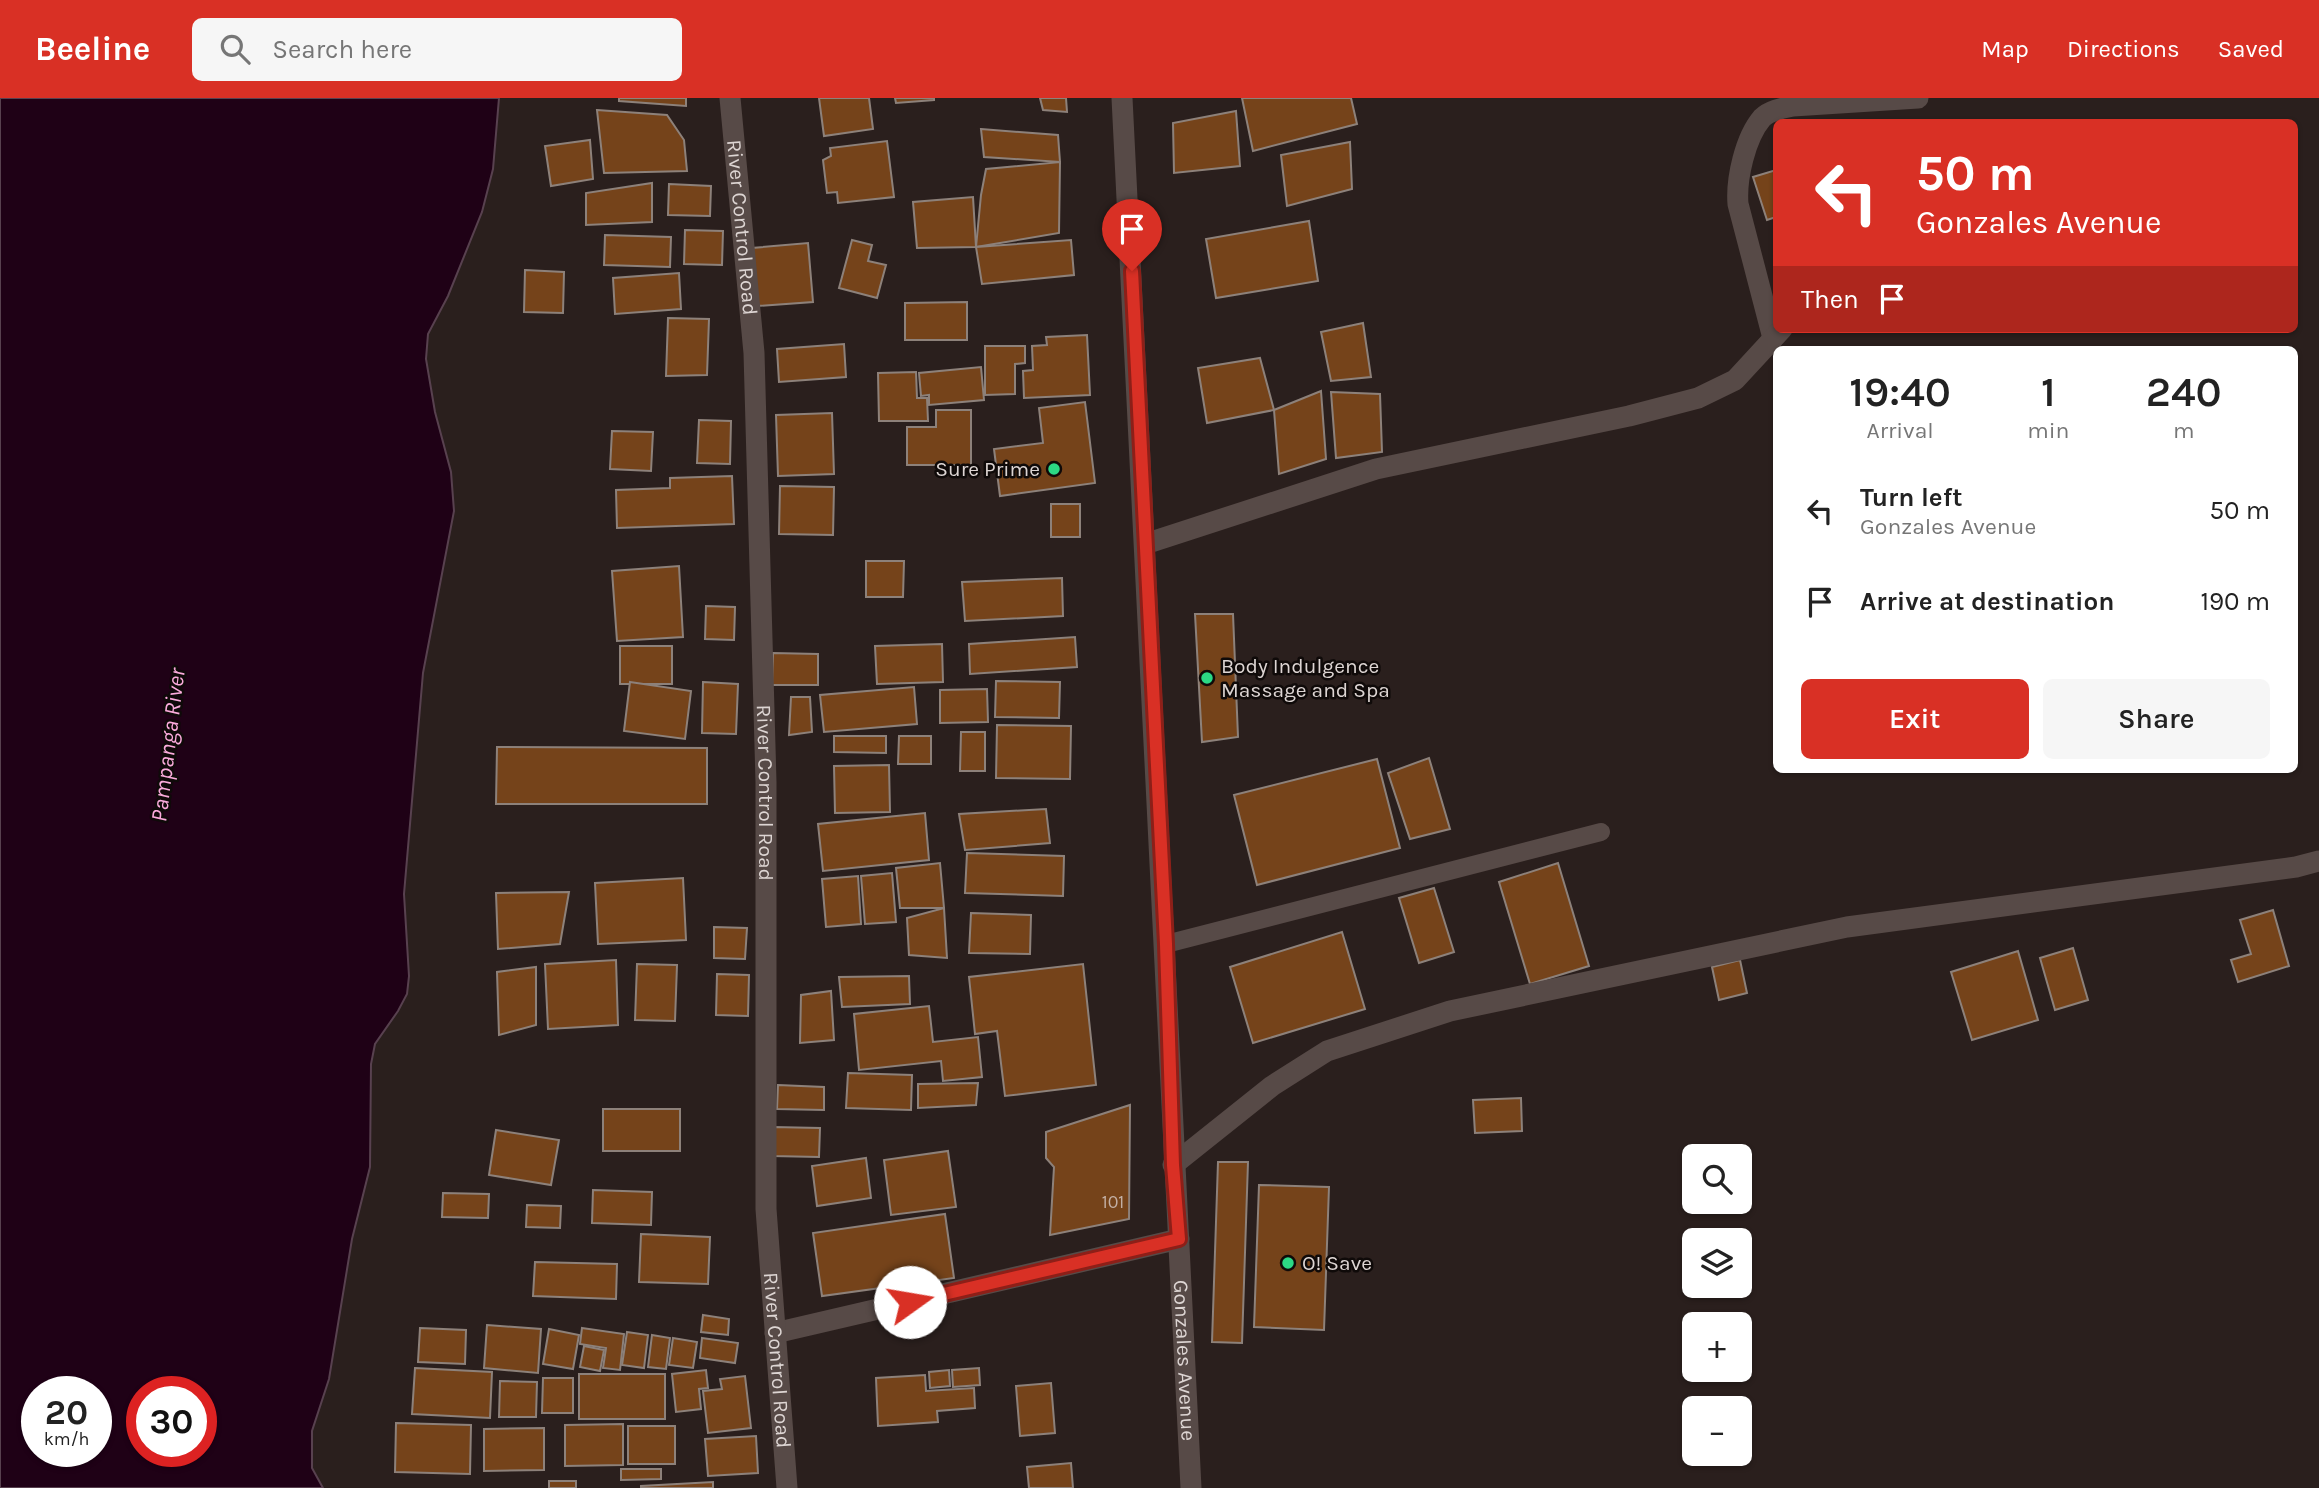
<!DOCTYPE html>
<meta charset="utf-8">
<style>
:root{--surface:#fff;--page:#f6f6f6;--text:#222;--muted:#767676;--accent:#d93025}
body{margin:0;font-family:Karla,sans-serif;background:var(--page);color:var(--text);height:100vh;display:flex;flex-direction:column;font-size:26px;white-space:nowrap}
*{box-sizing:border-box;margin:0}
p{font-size:23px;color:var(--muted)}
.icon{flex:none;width:38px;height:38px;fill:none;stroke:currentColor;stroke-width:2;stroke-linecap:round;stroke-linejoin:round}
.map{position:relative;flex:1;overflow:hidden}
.details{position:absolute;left:1773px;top:248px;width:525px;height:427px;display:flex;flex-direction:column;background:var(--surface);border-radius:10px;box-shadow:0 2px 5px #0004}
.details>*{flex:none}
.hud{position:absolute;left:1773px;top:21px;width:525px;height:214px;border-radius:10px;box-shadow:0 2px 5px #0004;background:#d93025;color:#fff;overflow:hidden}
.controls{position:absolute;left:1682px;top:1046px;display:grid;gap:14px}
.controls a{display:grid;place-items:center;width:70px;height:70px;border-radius:10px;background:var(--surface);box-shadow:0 2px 5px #0004;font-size:35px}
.speed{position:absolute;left:21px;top:1278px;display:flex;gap:14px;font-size:35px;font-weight:700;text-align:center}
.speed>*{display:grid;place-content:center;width:91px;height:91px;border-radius:50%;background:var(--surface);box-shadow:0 2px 5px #0004;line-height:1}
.speed small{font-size:18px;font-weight:400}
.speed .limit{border:10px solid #d22;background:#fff;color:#111}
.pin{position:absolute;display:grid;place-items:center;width:60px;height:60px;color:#fff;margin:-72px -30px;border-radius:50% 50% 50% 0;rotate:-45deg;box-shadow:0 0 7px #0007}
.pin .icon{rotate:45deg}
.me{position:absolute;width:77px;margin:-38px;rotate:77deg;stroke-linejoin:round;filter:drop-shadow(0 0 5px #0008)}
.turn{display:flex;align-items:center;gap:24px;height:147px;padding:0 28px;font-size:32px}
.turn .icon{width:91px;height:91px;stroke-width:2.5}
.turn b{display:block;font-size:49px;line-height:60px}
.then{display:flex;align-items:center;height:66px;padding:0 28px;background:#0003;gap:14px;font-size:26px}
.eta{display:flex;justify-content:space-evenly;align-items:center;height:119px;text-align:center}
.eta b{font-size:42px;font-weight:600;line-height:49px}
.cta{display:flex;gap:14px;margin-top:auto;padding:14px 28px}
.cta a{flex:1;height:80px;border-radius:10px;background:var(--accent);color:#fff;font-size:28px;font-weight:600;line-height:80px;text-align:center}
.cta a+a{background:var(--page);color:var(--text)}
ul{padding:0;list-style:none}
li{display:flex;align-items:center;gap:21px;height:91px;padding:0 28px}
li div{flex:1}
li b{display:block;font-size:26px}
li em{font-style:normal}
header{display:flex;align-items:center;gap:42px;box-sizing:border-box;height:98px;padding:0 35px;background:var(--accent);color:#fff}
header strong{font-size:33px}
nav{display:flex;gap:38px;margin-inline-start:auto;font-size:24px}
.search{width:490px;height:63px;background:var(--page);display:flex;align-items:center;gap:18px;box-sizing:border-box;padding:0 24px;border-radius:10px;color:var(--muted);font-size:26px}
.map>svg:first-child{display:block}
.water{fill:#1f0116;stroke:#58414f;stroke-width:2;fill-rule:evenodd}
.building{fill:#75431a;stroke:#8d817a;stroke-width:2}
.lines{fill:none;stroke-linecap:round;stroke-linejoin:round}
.lane{stroke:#574a47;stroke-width:18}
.street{stroke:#574a47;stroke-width:21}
.secondary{stroke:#574a47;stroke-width:21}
.route-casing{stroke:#8d1f18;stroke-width:18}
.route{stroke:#d93025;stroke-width:12}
.poi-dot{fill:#2cd884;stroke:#0f0a09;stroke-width:2.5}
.labels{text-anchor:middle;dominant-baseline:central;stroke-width:5;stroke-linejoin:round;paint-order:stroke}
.number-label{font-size:18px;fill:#c3b0a5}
.street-label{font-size:21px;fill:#ddd5d3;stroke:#0f0a09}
.poi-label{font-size:21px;fill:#ddd5d3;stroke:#0f0a09;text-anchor:start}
.water-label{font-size:23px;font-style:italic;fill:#fbabdc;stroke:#0f0a09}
</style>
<header>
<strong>Beeline</strong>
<div class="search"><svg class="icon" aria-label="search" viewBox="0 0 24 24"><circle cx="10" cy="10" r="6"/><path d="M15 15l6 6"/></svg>Search here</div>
<nav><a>Map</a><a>Directions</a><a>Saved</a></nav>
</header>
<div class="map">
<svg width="2319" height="1390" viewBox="0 0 2319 1390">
<rect width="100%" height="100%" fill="#2a1f1d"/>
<!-- water -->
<path class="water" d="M0,0H499L493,71L482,114L448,198L428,236L426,261L435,314L451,374L454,413L423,575L404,796L409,878L407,896L398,913L375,946L371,966L370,1069L352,1141L329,1281L312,1333V1370L323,1390H0ZM37,1293H96V1353H37ZM201,1293V1353H142V1293Z"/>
<!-- building -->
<g class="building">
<polygon points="619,0 686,0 686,8 619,3"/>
<polygon points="819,0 869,0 873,31 824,38"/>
<polygon points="895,0 934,0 934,2 896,5"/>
<polygon points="1040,0 1066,0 1067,14 1043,12"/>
<polygon points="1242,0 1351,0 1357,26 1253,53"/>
<polygon points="597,12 667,17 684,42 687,73 604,75"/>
<polygon points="1236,13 1240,68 1174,75 1173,25"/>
<polygon points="981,31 1058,37 1060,64 984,59"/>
<polygon points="590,42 593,81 551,88 545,48"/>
<polygon points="887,43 894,99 838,105 837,94 827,95 823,62 831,58 830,50"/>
<polygon points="1350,44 1352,91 1287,108 1281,57"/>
<polygon points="1060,64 1059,135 976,149 981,97 986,71"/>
<polygon points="1776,72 1776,119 1767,122 1753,79"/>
<polygon points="652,85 652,124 586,127 586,95"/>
<polygon points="669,86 711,88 710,118 668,117"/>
<polygon points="973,99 976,149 917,150 913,104"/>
<polygon points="1309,123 1318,183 1216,200 1206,141"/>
<polygon points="685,132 723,133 722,167 684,166"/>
<polygon points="605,137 671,139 670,169 604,167"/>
<polygon points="852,142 872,147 868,163 886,167 877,200 839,190"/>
<polygon points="1071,142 1074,177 982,186 976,149"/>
<polygon points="808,145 813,204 757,208 752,150"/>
<polygon points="525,172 564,174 563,215 524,214"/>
<polygon points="679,175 681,211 615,216 613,180"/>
<polygon points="967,204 967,242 905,242 905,205"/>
<polygon points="668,220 709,221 707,277 666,278"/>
<polygon points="1363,225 1371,279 1331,283 1321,234"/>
<polygon points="1087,237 1090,297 1024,300 1023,273 1033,272 1032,248 1047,247 1046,239"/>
<polygon points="844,246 846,279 779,284 777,251"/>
<polygon points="985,248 1025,248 1025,265 1015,266 1015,296 985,297"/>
<polygon points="1260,260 1274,312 1207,325 1198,270"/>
<polygon points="981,269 984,302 929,307 929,297 921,298 919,275"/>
<polygon points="916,274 917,300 927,300 928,323 879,323 878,275"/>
<polygon points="1321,293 1326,361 1279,376 1274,312"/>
<polygon points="1331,294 1380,296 1382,354 1336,360"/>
<polygon points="1085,304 1095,385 1000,398 994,351 1043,345 1039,310"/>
<polygon points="936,312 971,312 971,367 907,367 907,329 936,329"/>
<polygon points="832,315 834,376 778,378 776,317"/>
<polygon points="699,322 731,323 730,366 697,365"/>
<polygon points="612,333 653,334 651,373 610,371"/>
<polygon points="732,378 734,426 617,430 616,392 670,390 670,380"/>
<polygon points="780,388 834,389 833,437 779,436"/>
<rect x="1051" y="406" width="29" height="33"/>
<polygon points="866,463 904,463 903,499 866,499"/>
<polygon points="679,468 683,539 617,543 612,473"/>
<polygon points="1062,480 1063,518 965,523 962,484"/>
<polygon points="706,508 735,509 734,542 705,541"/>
<polygon points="1195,516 1233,516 1238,639 1202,644"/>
<polygon points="1075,539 1077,569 970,576 969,546"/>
<polygon points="942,546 943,584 877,586 875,548"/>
<rect x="620" y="548" width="52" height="38"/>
<polygon points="773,555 818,556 818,587 772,587"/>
<polygon points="996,583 1060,584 1059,620 995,619"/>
<polygon points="630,584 691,593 685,641 624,633"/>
<polygon points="703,584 738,586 736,636 702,635"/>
<polygon points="914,589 917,626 824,634 820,597"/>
<polygon points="987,591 988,624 940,625 940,592"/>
<polygon points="791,599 810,599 812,634 789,637"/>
<polygon points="997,627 1071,628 1070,681 996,680"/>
<polygon points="961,634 985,634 985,673 960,673"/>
<polygon points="834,638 886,638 886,655 834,654"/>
<polygon points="899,638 931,638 931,666 898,666"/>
<polygon points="497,649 707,650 707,706 496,706"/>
<polygon points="1429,660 1450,731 1410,741 1388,675"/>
<polygon points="1377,661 1400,750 1257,787 1234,697"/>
<polygon points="889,667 890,714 835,715 834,668"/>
<polygon points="1046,711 1050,745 965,752 959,716"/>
<polygon points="925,715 929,762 823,773 818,726"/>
<polygon points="967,755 1064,758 1063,798 965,795"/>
<polygon points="940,765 944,810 900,810 896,770"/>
<polygon points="1558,765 1589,868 1530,886 1499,784"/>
<polygon points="892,775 896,824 865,826 861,778"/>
<polygon points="858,778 861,826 826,829 822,781"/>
<polygon points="683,780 686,842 598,846 595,785"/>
<polygon points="1434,790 1454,854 1419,865 1399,800"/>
<polygon points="569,794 560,846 498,851 496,795"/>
<polygon points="944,810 947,860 909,857 907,820"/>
<polygon points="2273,812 2289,868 2238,884 2231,862 2251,856 2240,822"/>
<polygon points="971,815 1031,817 1030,856 969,855"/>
<polygon points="714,829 747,830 745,861 714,860"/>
<polygon points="1342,834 1365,911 1253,945 1230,869"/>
<polygon points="2073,850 2088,902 2055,912 2040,860"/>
<polygon points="2018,853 2038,922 1972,942 1951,874"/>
<polygon points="616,862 618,927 548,931 545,866"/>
<polygon points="1740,862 1747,895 1719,902 1712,869"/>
<polygon points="637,866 677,867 675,923 635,922"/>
<polygon points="1083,866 1096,987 1005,998 997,933 975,936 969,879"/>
<polygon points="536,869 536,927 499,937 497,874"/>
<polygon points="717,876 749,877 748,918 716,917"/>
<polygon points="909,878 910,906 842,909 839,879"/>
<polygon points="831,893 834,942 800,945 801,897"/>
<polygon points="929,908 933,944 978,939 982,979 943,983 941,963 859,972 854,916"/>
<polygon points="848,975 912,977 911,1012 846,1010"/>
<polygon points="978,985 976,1007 918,1010 918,986"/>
<polygon points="778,987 824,989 824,1012 777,1011"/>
<polygon points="1521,1000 1522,1033 1475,1035 1473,1002"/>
<polygon points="1130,1007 1129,1121 1050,1137 1054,1069 1046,1060 1046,1034"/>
<rect x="603" y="1011" width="77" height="42"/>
<polygon points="773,1029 820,1030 819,1059 772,1058"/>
<polygon points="496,1032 559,1042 551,1087 489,1077"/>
<polygon points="948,1053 956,1109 891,1117 884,1062"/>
<polygon points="866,1060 871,1100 817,1108 812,1068"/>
<polygon points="1218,1064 1248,1064 1242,1245 1212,1244"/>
<polygon points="1259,1087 1329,1089 1324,1232 1254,1229"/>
<polygon points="593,1092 652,1094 651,1127 592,1125"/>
<polygon points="443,1095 489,1096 488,1120 442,1119"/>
<polygon points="527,1107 561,1108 560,1130 526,1129"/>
<polygon points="945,1116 954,1180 822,1198 813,1135"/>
<polygon points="641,1136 710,1139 708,1186 639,1184"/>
<polygon points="535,1164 617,1166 616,1201 533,1198"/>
<polygon points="703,1217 729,1221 728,1237 701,1234"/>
<polygon points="487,1227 541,1231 538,1275 484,1270"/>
<polygon points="420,1230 466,1232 465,1266 418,1264"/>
<polygon points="582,1230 624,1236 620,1272 603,1270 606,1250 580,1246"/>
<polygon points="549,1231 579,1237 573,1271 543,1266"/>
<polygon points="627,1234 648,1237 644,1270 622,1267"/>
<polygon points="652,1237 670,1240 666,1271 648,1269"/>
<polygon points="673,1240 697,1244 693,1270 669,1267"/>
<polygon points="702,1240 738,1245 735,1265 700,1260"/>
<polygon points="584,1248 604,1252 600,1273 580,1269"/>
<polygon points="415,1270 492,1274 490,1320 412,1316"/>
<polygon points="979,1270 980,1287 953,1289 952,1272"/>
<polygon points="706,1272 708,1290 699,1291 701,1311 676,1314 672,1276"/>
<polygon points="949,1272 950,1288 930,1290 929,1274"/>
<rect x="579" y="1276" width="86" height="45"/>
<polygon points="925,1277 926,1293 974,1290 975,1310 937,1313 938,1324 878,1328 876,1280"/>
<polygon points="745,1278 751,1330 708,1335 703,1293 722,1291 720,1281"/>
<polygon points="543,1280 573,1280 573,1315 542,1315"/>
<polygon points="500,1283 537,1284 536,1319 499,1319"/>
<polygon points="1051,1285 1055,1335 1020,1338 1016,1288"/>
<polygon points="396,1325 471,1327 470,1376 395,1374"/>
<polygon points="623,1326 623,1367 565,1368 565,1327"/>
<rect x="628" y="1328" width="47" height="38"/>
<polygon points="544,1330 544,1372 484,1373 484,1331"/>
<polygon points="756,1338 758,1375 708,1378 705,1341"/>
<polygon points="1071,1365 1073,1390 1029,1390 1027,1369"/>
<polygon points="621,1371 661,1371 661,1381 621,1382"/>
<rect x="549" y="1383" width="27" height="7"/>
<polygon points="713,1384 713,1390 641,1390 641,1388"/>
</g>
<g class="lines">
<!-- lane -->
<polyline class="lane" points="1166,846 1601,734"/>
<!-- street -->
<g class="street">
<path d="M1773,240L1738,106C1736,81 1745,40 1762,20C1770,12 1783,10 1793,8L1918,0"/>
<polyline points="1145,446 1376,371 1629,318 1698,300 1735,282 1782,231"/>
<polyline points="1173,1067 1272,988 1327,953 1450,913 1847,829 2296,769 2319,763"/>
<polyline points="775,1235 1179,1141"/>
</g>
<!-- secondary -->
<g class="secondary">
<path id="s1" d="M730,0L754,255L766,684V1111L787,1390"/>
<path id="s2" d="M1122,0L1191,1390"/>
</g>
</g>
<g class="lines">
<!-- route casing -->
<g class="route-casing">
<polyline id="route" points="910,1204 1179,1141 1173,1067 1166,846 1132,173"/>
</g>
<!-- route -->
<use href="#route" class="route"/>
</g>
<!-- markers -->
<g class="poi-dot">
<circle cx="1054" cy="371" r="7"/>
<circle cx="1207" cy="580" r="7"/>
<circle cx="1288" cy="1165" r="7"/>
</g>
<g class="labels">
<!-- number labels -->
<g class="number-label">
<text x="1113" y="1104">101</text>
</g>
<!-- street labels -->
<g class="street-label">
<text stroke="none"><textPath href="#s1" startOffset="130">River Control Road</textPath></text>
<text stroke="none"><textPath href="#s1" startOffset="696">River Control Road</textPath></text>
<text stroke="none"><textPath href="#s1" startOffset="1264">River Control Road</textPath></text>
<text stroke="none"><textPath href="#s2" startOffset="1264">Gonzales Avenue</textPath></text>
</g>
<!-- poi labels -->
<g class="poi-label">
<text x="1040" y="371" text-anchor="end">Sure Prime</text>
<text x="1221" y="568">Body Indulgence<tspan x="1221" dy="24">Massage and Spa</tspan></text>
<text x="1302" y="1165">O! Save</text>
</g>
<!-- water labels -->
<g class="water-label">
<text transform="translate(168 647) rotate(-83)">Pampanga River</text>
</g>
</g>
</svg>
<div class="controls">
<a><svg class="icon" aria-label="search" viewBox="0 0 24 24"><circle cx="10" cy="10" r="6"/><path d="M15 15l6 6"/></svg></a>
<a><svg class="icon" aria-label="layers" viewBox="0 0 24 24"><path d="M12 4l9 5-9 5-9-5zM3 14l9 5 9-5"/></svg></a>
<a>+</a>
<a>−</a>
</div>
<div class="speed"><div>20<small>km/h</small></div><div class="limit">30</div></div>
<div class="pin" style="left:1132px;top:173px;background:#d93025"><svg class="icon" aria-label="arrive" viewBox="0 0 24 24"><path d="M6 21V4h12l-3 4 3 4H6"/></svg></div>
<svg class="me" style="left:910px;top:1204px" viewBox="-20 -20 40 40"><circle r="19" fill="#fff"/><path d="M0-13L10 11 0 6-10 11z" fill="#d93025"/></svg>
<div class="hud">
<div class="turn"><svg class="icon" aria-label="left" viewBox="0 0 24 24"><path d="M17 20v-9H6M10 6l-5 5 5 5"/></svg><div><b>50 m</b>Gonzales Avenue</div></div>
<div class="then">Then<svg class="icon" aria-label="arrive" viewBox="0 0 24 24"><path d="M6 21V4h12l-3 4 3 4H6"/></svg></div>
</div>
<section class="details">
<div class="eta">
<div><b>19:40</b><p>Arrival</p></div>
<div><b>1</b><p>min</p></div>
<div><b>240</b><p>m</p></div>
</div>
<ul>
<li><svg class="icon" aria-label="left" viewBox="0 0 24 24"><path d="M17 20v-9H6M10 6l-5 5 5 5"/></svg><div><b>Turn left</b><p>Gonzales Avenue</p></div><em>50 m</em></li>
<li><svg class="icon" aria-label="arrive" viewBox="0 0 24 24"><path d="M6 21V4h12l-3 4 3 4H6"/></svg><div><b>Arrive at destination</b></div><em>190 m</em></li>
</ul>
<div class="cta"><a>Exit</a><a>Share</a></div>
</section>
</div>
